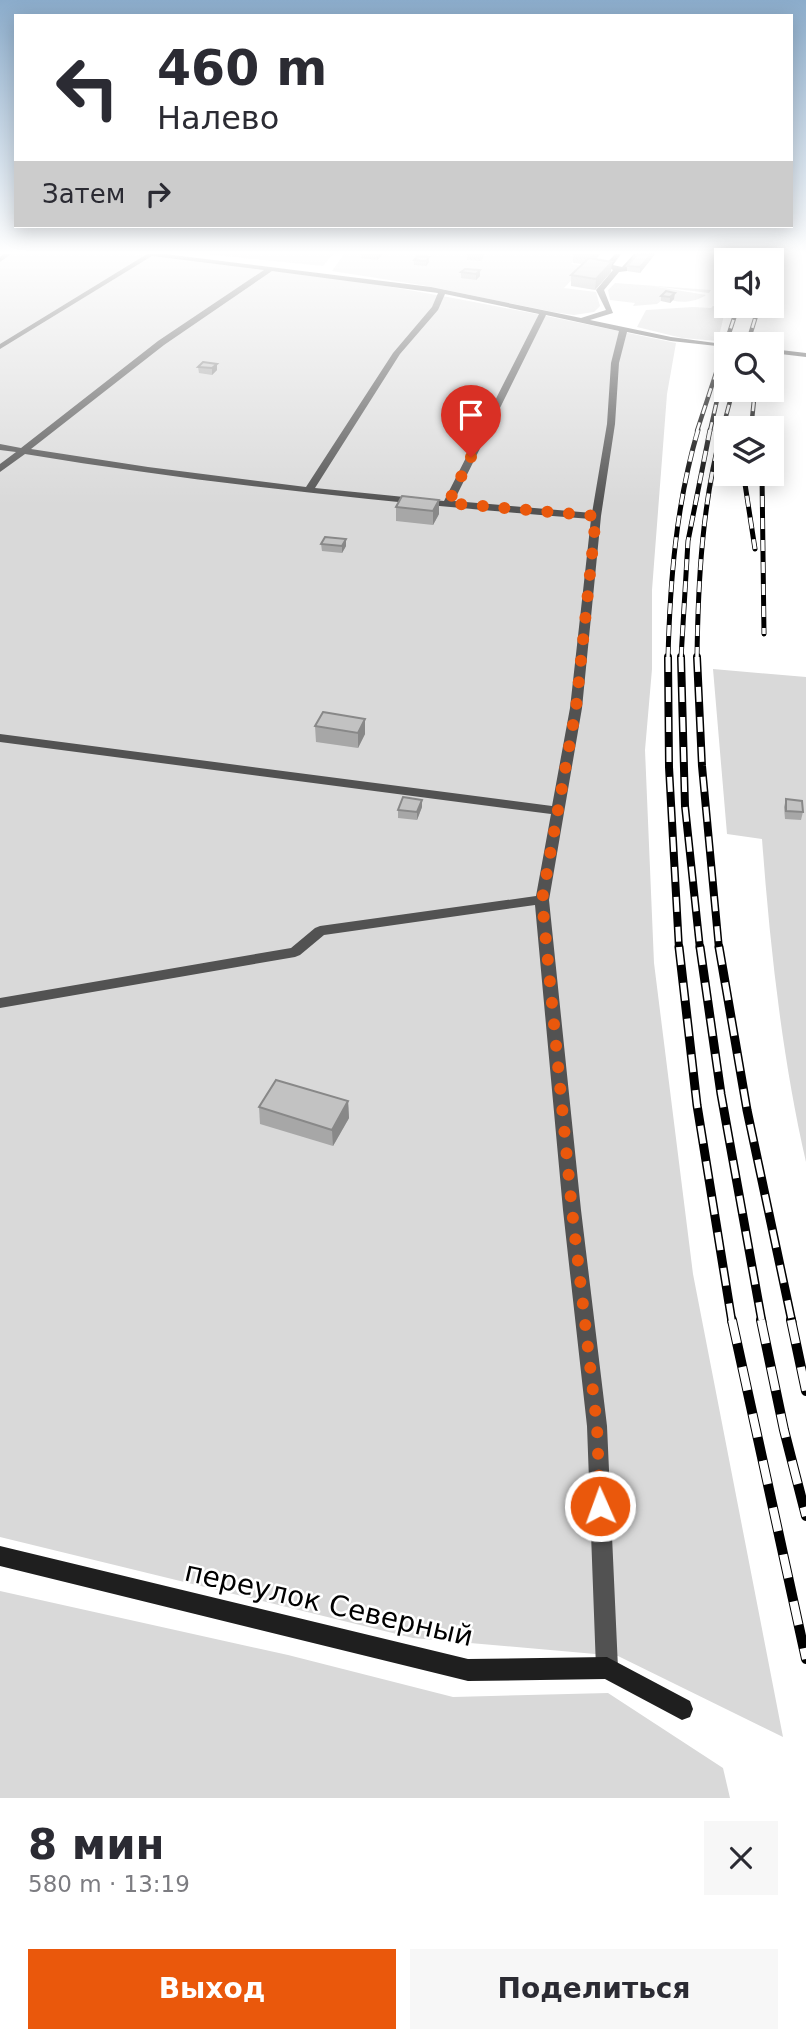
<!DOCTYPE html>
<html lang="ru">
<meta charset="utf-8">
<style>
:root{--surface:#fff;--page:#f7f7f7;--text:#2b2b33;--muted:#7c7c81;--accent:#ea580c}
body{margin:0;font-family:"DejaVu Sans",sans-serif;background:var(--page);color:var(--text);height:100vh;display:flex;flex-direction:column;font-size:26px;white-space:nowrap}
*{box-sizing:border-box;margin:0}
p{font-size:23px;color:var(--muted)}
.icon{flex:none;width:38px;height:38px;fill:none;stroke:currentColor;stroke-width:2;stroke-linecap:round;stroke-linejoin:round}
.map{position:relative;height:1798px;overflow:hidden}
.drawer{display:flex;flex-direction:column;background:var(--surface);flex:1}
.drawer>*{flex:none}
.top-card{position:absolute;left:14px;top:14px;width:779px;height:214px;border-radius:0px;box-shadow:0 4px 18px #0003;background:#fff;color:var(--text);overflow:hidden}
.tools{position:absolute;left:714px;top:248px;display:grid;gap:14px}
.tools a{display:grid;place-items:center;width:70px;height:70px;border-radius:0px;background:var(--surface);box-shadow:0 4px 18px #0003;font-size:35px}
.pin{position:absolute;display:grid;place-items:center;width:60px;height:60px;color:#fff;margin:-72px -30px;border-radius:50% 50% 50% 0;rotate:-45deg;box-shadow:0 0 7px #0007}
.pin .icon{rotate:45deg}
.me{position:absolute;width:77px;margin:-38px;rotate:358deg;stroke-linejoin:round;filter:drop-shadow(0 0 5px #0008)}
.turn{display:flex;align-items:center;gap:24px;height:147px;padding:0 28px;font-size:32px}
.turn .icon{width:91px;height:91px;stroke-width:2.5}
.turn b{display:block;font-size:49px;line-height:60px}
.then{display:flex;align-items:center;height:66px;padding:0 28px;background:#0003;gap:14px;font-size:26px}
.round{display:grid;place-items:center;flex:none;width:74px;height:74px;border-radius:0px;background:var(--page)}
.summary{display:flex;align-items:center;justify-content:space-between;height:119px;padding:0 28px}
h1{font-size:42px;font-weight:700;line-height:52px}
.cta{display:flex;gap:14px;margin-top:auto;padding:14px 28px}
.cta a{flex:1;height:80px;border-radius:0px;background:var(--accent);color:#fff;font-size:28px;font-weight:700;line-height:80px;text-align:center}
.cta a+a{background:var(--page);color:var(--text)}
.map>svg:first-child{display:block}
.green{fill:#d9d9d9}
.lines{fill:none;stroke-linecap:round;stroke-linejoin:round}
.street{fill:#525252;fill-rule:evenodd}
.secondary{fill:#1f1f1f;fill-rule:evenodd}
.rail-far4-casing{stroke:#000;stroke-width:4.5}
.rail-far3-casing{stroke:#000;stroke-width:5}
.rail-far2-casing{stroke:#000;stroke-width:8}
.rail-far1-casing{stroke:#000;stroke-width:9}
.rail-casing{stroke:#000;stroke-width:10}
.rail-far4{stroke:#fff;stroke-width:2.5;stroke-dasharray:9;stroke-linecap:butt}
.rail-far3{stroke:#fff;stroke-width:3.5;stroke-dasharray:11;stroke-linecap:butt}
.rail-far2{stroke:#fff;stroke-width:5;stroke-dasharray:15;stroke-linecap:butt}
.rail-far1{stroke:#fff;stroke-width:6;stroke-dasharray:18;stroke-linecap:butt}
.rail{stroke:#fff;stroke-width:8;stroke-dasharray:24;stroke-linecap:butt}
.wall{fill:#a7a7a7}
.shaded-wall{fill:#888}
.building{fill:#c2c2c2;stroke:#888;stroke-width:2}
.route{stroke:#ea580c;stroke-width:12;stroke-dasharray:0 21.6}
.labels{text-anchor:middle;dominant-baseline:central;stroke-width:5;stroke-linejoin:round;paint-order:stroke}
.near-street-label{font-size:28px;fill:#000;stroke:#fff}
</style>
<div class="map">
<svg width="806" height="1798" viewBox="0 0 806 1798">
<rect width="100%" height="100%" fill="#fff"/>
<!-- green -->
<g class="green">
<path d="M0,254C42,254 85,251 127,254C312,267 495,305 676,343L667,394L652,590V669L645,750L654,963L693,1274L783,1737L618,1656L413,1638L0,1537Z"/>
<polygon points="205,254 333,254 323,266"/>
<polygon points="344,254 579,254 571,264 585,266 564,288 596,292 600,306 594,312 574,315 553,312 427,286 332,271"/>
<path d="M615,283L711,290L709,293L652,286L706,295C696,302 677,305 666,297L657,304L633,306L635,303L610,300L608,290Z"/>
<polygon points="713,306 726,306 718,341 682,338 637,327 646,310 693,307 711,308"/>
<path d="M713,669L806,677V1162C782,1057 770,947 762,839L727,834Z"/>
<polygon points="0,1591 288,1655 453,1697 608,1693 723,1768 730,1798 0,1798"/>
</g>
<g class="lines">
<!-- street -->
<g class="street">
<polygon points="4,254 11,254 0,262 0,257"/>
<path d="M147,254H165L431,287L581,318L606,310L596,290L613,270L605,265L615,254H621L613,265L622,267L634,254H640L627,271L619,272L604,290L613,313L590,320L671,337L730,345H726V347L671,341L627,332L619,363L615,424L601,516L582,708L549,900L581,1210L607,1426L618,1668L615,1676L607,1679L599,1676L596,1668L587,1426L563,1210L535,905L324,935L300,955L295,957L0,1008V998L291,948L315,928L320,926L536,896L551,814L0,742V734L552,806L570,708L591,519C401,504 213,485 25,454L0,472V464L16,452L0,450V444L21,448L158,341L264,270L152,256L0,349V344ZM272,271L438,293L432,307L393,353L306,487L148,467L31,449L164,345ZM445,294L539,314L444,501L315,488L400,354L438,310ZM546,315L619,331L611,363L607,424L592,513L454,501Z"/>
<polygon points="772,349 806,353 806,357 772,353"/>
</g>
<!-- secondary -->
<polygon class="secondary" points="0,1546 468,1659 607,1657 690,1701 693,1709 690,1717 682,1720 605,1679 468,1681 0,1566"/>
<!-- rail-far4 casing -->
<g class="rail-far4-casing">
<g id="rail-far4">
<polyline points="754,261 757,254"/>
<polyline points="772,265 775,254"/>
<polyline points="747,345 759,306"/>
<polyline points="751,429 755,390"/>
<polyline points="697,431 738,306"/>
<polyline points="710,431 717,400"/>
<polyline points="722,431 733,390"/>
</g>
</g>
<!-- rail-far3 casing -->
<g class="rail-far3-casing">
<g id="rail-far3">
<polyline points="746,474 745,484 755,549"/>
<polyline points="762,474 764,634"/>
<path d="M668,658C670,581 676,505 698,430"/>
<polyline points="681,658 688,541 710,430"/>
<path d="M697,658C698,582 702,504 722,430"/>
</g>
</g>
<!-- rail-far2 casing -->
<g class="rail-far2-casing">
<g id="rail-far2">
<polyline points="668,657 669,767 679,949"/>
<polyline points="681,657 685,806 700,949"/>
<polyline points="697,657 702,766 719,949"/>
</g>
</g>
<!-- rail-far1 casing -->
<g class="rail-far1-casing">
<g id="rail-far1">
<polyline points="679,947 697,1105 732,1322"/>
<polyline points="700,947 721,1094 762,1322"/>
<polyline points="719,947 747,1110 792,1322"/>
</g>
</g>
<!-- rail casing -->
<g class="rail-casing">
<g id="rail">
<polyline points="732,1320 806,1659"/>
<polyline points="761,1320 784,1430 806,1516"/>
<polyline points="791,1320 806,1391"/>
</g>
</g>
<!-- rail-far4 -->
<use href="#rail-far4" class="rail-far4"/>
<!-- rail-far3 -->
<use href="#rail-far3" class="rail-far3"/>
<!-- rail-far2 -->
<use href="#rail-far2" class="rail-far2"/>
<!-- rail-far1 -->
<use href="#rail-far1" class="rail-far1"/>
<!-- rail -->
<use href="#rail" class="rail"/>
</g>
<!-- wall -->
<g class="wall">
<polygon points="361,254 382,254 382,255 377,260 361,258"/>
<polygon points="467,254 484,254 484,256 481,261 467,260"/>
<polygon points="573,254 600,254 596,259 611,272 595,290 571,286 571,275 583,264 573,263"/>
<polygon points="637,254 655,254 640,273 627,271 627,266"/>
<polygon points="418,256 429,262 426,266 414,265 414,260"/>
<polygon points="480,270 480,276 476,280 461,278 461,272"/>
<polygon points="666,291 674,299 670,303 661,301 661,296"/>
<polygon points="203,362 217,370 212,375 199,373 198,367"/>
<polygon points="439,500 439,514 433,525 396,521 396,507"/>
<polygon points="346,539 346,546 342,553 322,551 321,544"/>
<polygon points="365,719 365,734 358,748 316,742 315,726"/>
<polygon points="786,799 803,812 801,820 785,819 784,807"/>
<polygon points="422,807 417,820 398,818 398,810"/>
<polygon points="348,1101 349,1118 333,1146 260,1124 259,1107"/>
</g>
<!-- shaded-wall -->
<g class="shaded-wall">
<polygon points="377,254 382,254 382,255 377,260"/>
<polygon points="592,254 600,254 591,265"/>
<polygon points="652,254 655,254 640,273 640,267"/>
<polygon points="429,257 429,262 426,266 426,261"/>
<polygon points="612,262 611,272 595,290 596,279"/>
<polygon points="480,270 480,276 476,280 476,274"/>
<polygon points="675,293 674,299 670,303 670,297"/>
<polygon points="217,364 217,370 212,375 212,368"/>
<polygon points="439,500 439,514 433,525 433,511"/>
<polygon points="346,539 346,546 342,553 342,546"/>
<polygon points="365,719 365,734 358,748 358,733"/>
<polygon points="422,800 422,807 417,820 417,812"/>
<polygon points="348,1101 349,1118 333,1146 332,1130"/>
</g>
<!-- building -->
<g class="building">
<polygon points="637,254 652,254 640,267 627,266"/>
<polygon points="418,256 429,257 426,261 414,260"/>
<polygon points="589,258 612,262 596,279 571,275"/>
<polygon points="465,269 480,270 476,274 461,272"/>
<polygon points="666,291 675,293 670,297 661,296"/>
<polygon points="203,362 217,364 212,368 198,367"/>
<polygon points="402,496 439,500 433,511 396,507"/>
<polygon points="325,537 346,539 342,546 321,544"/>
<polygon points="323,712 365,719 358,733 315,726"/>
<polygon points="403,797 422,800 417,812 398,810"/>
<polygon points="786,799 802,801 803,812 786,811"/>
<polygon points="276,1080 348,1101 332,1130 259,1107"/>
</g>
<!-- sky -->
<linearGradient id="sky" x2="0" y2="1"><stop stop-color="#8baccb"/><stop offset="0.5" stop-color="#fff"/><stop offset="1" stop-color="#fff" stop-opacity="0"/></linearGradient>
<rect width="806" height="505" fill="url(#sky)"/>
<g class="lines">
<!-- route -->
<polyline class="route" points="471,457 448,503 596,516 576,708 542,900 572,1210 597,1426 600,1506"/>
</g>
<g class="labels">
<!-- near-street labels -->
<g class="near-street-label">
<text transform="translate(329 1604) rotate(13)">переулок Северный</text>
</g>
</g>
</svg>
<div class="tools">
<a><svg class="icon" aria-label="sound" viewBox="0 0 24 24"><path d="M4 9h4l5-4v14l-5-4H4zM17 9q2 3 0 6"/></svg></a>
<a><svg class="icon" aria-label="search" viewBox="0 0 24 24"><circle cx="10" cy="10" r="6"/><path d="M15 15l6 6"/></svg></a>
<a><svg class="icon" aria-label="layers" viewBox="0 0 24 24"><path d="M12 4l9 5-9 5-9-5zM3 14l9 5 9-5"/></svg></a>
</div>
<div class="pin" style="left:471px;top:457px;background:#d93025"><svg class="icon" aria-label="arrive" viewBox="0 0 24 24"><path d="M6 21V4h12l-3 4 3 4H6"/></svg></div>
<svg class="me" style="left:600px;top:1506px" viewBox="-20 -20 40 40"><circle r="17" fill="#ea580c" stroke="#fff" stroke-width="3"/><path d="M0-11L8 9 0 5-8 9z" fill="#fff"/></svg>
<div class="top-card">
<div class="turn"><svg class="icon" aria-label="left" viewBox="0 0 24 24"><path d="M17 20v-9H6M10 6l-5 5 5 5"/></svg><div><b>460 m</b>Налево</div></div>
<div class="then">Затем<svg class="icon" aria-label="right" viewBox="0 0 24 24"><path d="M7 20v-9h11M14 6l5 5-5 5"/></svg></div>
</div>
</div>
<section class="drawer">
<div class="summary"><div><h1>8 мин</h1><p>580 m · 13:19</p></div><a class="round"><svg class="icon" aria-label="close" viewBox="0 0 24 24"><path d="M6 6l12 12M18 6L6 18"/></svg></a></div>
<div class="cta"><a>Выход</a><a>Поделиться</a></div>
</section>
